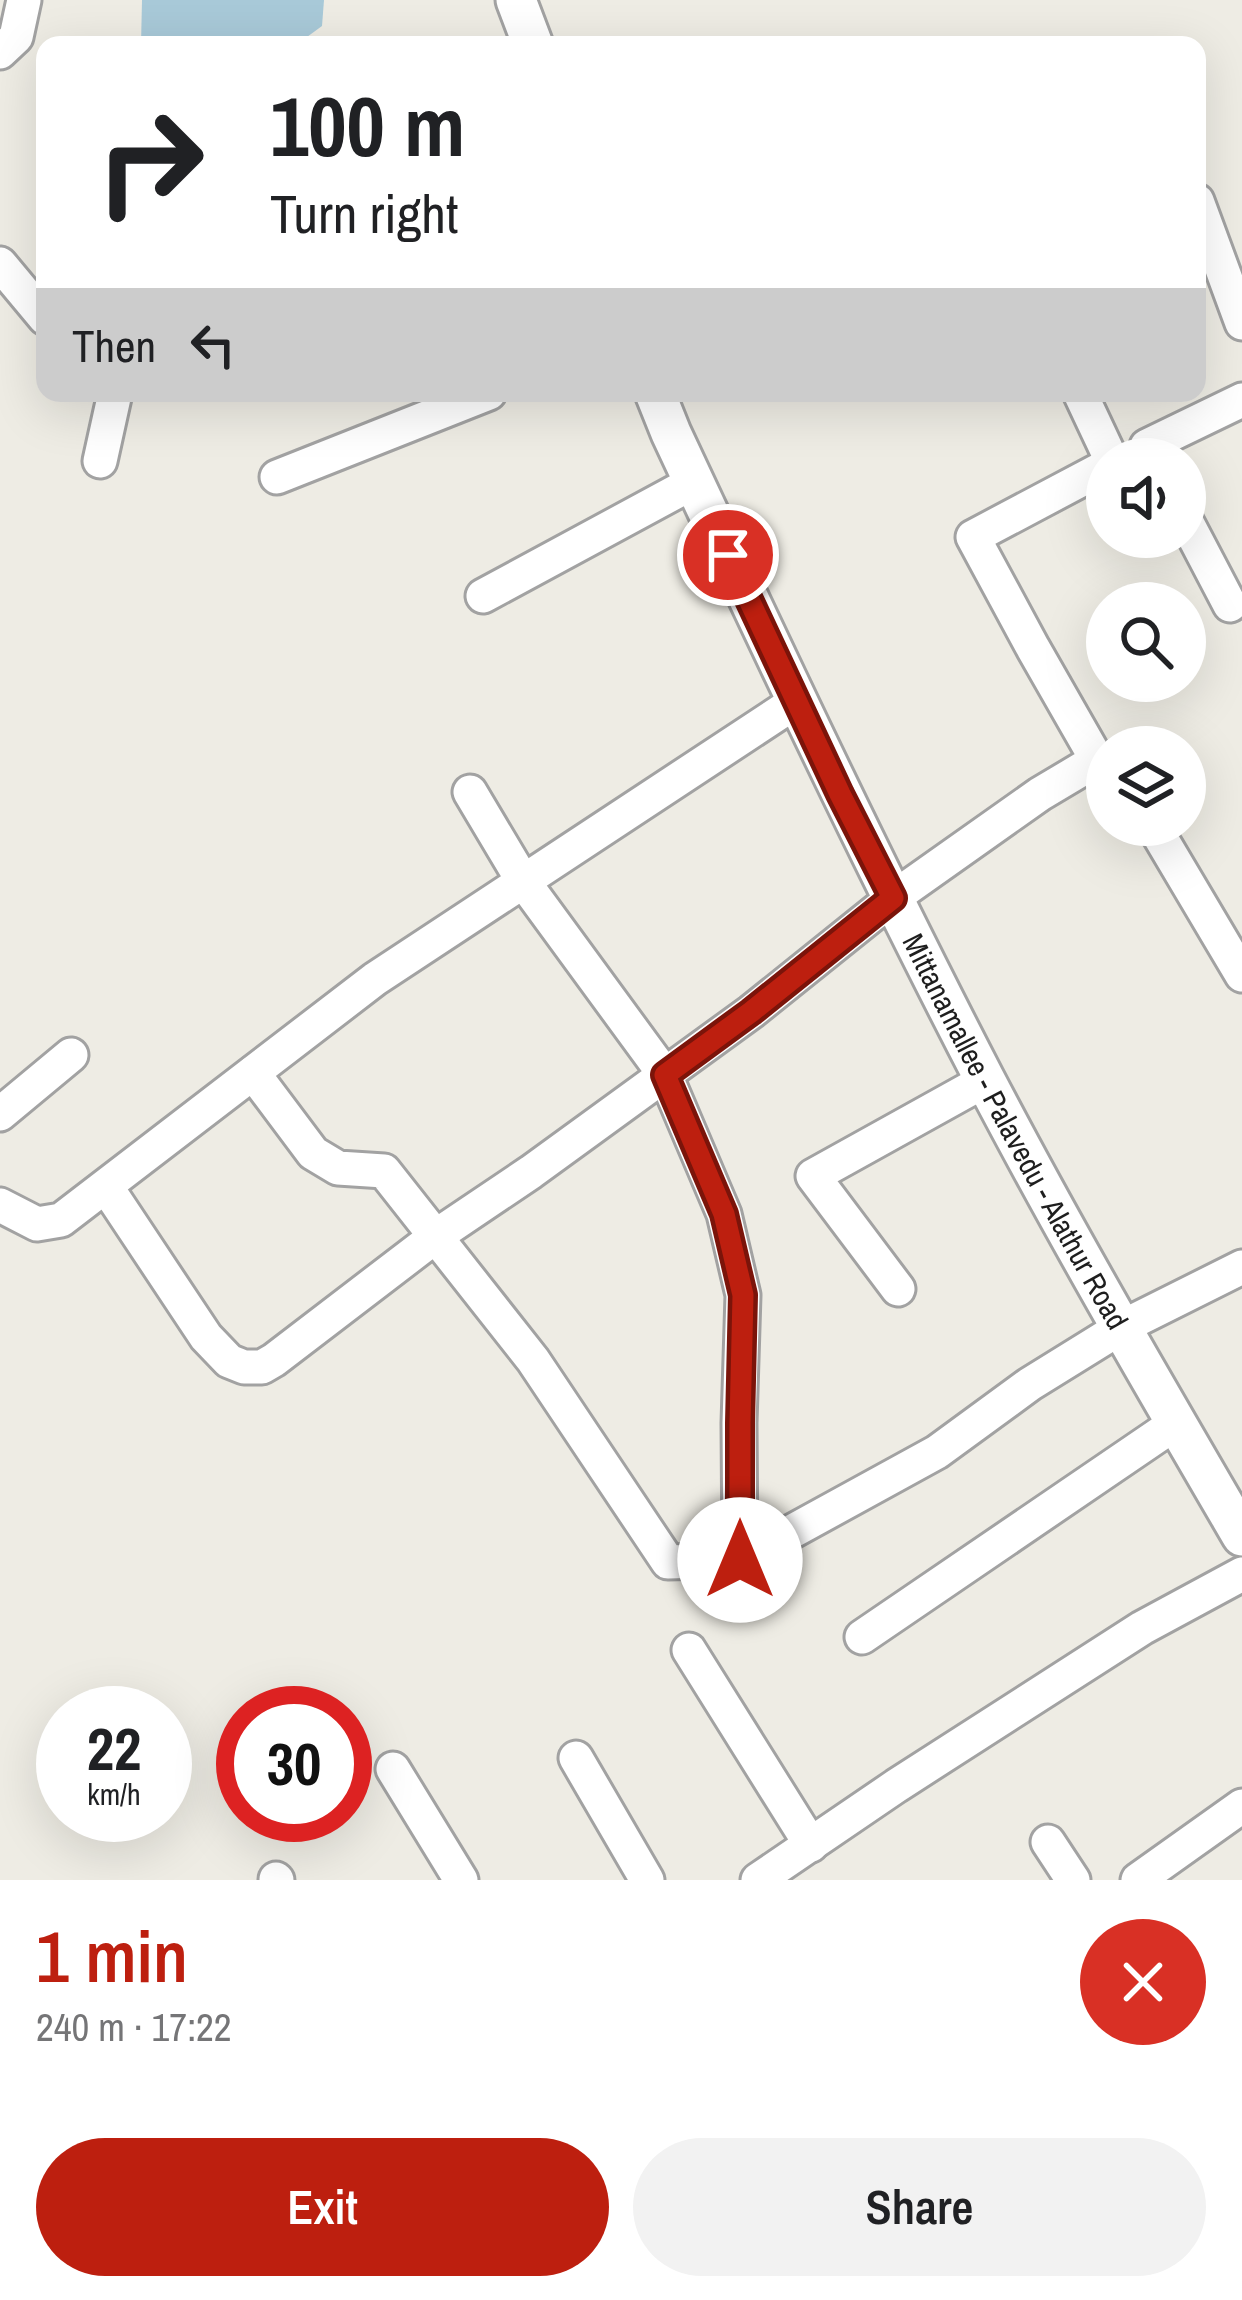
<!DOCTYPE html>
<meta charset="utf-8">
<style>
:root{--surface:#fff;--page:#f2f2f2;--text:#202124;--muted:#757577;--accent:#bd1f0f}
body{margin:0;font-family:"Archivo Narrow",sans-serif;background:var(--page);color:var(--text);height:100vh;display:flex;flex-direction:column;font-size:45px;white-space:nowrap}
*{box-sizing:border-box;margin:0}
p{font-size:39px;color:var(--muted)}
.icon{flex:none;width:66px;height:66px;fill:none;stroke:currentColor;stroke-width:2;stroke-linecap:round;stroke-linejoin:round}
.map{position:relative;height:1880px;overflow:hidden}
.drawer{display:flex;flex-direction:column;background:var(--surface);flex:1}
.drawer>*{flex:none}
.top-card{position:absolute;left:36px;top:36px;width:1170px;height:366px;border-radius:24px;box-shadow:0 12px 48px #0002;background:#fff;color:var(--text);overflow:hidden}
.tools{position:absolute;left:1086px;top:438px;display:grid;gap:24px}
.tools a{display:grid;place-items:center;width:120px;height:120px;border-radius:50%;background:var(--surface);box-shadow:0 12px 48px #0002;font-size:60px}
.speed{position:absolute;left:36px;top:1686px;display:flex;gap:24px;font-size:60px;font-weight:700;text-align:center}
.speed>*{display:grid;place-content:center;width:156px;height:156px;border-radius:50%;background:var(--surface);box-shadow:0 12px 48px #0002;line-height:1}
.speed small{font-size:30px;font-weight:400}
.speed .limit{border:18px solid #d22;background:#fff;color:#111}
.pin{position:absolute;display:grid;place-items:center;width:102px;height:102px;color:#fff;margin:-51px;border:6px solid #fff;border-radius:50%;box-shadow:0 3px 12px #0007}
.me{position:absolute;width:132px;margin:-66px;rotate:0deg;stroke-linejoin:round;filter:drop-shadow(0 0 9px #0008)}
.turn{display:flex;align-items:center;gap:42px;height:252px;padding:0 36px;font-size:54px}
.turn .icon{width:156px;height:156px;stroke-width:2.5}
.turn b{display:block;font-size:84px;line-height:102px}
.then{display:flex;align-items:center;height:114px;padding:0 36px;background:#0003;gap:24px;font-size:45px}
.round{display:grid;place-items:center;flex:none;width:126px;height:126px;border-radius:63px;background:var(--page)}
.headline{display:flex;align-items:center;justify-content:space-between;height:204px;padding:0 36px}
h1{font-size:72px;font-weight:600;line-height:90px;color:var(--accent)}
.cta{display:flex;gap:24px;margin-top:auto;padding:24px 36px}
.cta a{flex:1;height:138px;border-radius:72px;background:var(--accent);color:#fff;font-size:48px;font-weight:600;line-height:138px;text-align:center}
.cta a+a{background:var(--page);color:var(--text)}
.map>svg:first-child{display:block}
.water{fill:#a8c9d8}
.lines{fill:none;stroke-linecap:round;stroke-linejoin:round}
.minor-casing{stroke:#a2a2a2;stroke-width:39}
.tertiary-casing{stroke:#a2a2a2;stroke-width:45}
.minor{stroke:#fff;stroke-width:33}
.tertiary{stroke:#fff;stroke-width:39}
.route-casing{stroke:#7b140a;stroke-width:30}
.route{stroke:#bd1f0f;stroke-width:21}
.labels{text-anchor:middle;dominant-baseline:central;stroke-width:10;stroke-linejoin:round;paint-order:stroke}
.street-label{font-size:30px;fill:#1e1e1e;stroke:#fff}
</style>
<div class="map">
<svg width="1242" height="1880" viewBox="0 0 1242 1880">
<rect width="100%" height="100%" fill="#eeece4"/>
<!-- water -->
<polygon class="water" points="142,0 324,0 322,26 296,45 141,45"/>
<g class="lines">
<!-- minor casing -->
<g class="minor-casing">
<g id="minor">
<polyline points="0,52 16,37 24,0"/>
<polyline points="1197,201 1242,323"/>
<polyline points="0,264 45,318"/>
<polyline points="1080,393 1111,459"/>
<polyline points="1147,446 1242,400"/>
<polyline points="100,461 115,393"/>
<polyline points="277,477 489,393"/>
<polyline points="1185,519 1230,605"/>
<polyline points="483,596 694,482"/>
<polyline points="470,792 523,881 665,1075 724,1214 743,1295 739,1423 740,1560"/>
<polyline points="1153,825 1242,975"/>
<polyline points="253,1073 313,1153 338,1168 384,1171 533,1360 668,1562 740,1560 937,1452 1030,1384 1122,1327 1242,1267"/>
<polyline points="0,1114 71,1055"/>
<polyline points="107,1188 206,1337 229,1361 244,1367 262,1367 274,1360 436,1236 531,1172 751,1012 893,898 1040,794 1097,760 1033,648 973,537 1107,466"/>
<polyline points="0,1205 37,1224 61,1220 375,979 797,701"/>
<polyline points="898,1289 813,1176 986,1080"/>
<polyline points="862,1637 1176,1423"/>
<polyline points="689,1650 811,1845"/>
<polyline points="576,1758 647,1880"/>
<polyline points="393,1769 461,1880"/>
<polyline points="1048,1842 1073,1880"/>
<polyline points="276,1879 277,1880"/>
<polyline points="758,1880 896,1786 1142,1628 1242,1574"/>
<polyline points="1138,1880 1242,1806"/>
</g>
</g>
<!-- tertiary casing -->
<g class="tertiary-casing">
<g id="tertiary">
<polyline points="516,0 533,45"/>
<path id="s1" d="M655,393L671,433C772,649 874,866 984,1078C1065,1233 1154,1385 1242,1536"/>
</g>
</g>
<!-- minor -->
<use href="#minor" class="minor"/>
<!-- tertiary -->
<use href="#tertiary" class="tertiary"/>
</g>
<g class="lines">
<!-- route casing -->
<g class="route-casing">
<polyline id="route" points="728,555 840,794 893,898 751,1012 665,1075 724,1214 743,1295 740,1423 740,1560"/>
</g>
<!-- route -->
<use href="#route" class="route"/>
</g>
<g class="labels">
<!-- street labels -->
<g class="street-label">
<text stroke="none"><textPath href="#s1" startOffset="822">Mittanamallee - Palavedu - Alathur Road</textPath></text>
</g>
</g>
</svg>
<div class="tools">
<a><svg class="icon" aria-label="sound" viewBox="0 0 24 24"><path d="M4 9h4l5-4v14l-5-4H4zM17 9q2 3 0 6"/></svg></a>
<a><svg class="icon" aria-label="search" viewBox="0 0 24 24"><circle cx="10" cy="10" r="6"/><path d="M15 15l6 6"/></svg></a>
<a><svg class="icon" aria-label="layers" viewBox="0 0 24 24"><path d="M12 4l9 5-9 5-9-5zM3 14l9 5 9-5"/></svg></a>
</div>
<div class="speed"><div>22<small>km/h</small></div><div class="limit">30</div></div>
<div class="pin" style="left:728px;top:555px;background:#d93025"><svg class="icon" aria-label="arrive" viewBox="0 0 24 24"><path d="M6 21V4h12l-3 4 3 4H6"/></svg></div>
<svg class="me" style="left:740px;top:1560px" viewBox="-20 -20 40 40"><circle r="19" fill="#fff"/><path d="M0-13L10 11 0 6-10 11z" fill="#bd1f0f"/></svg>
<div class="top-card">
<div class="turn"><svg class="icon" aria-label="right" viewBox="0 0 24 24"><path d="M7 20v-9h11M14 6l5 5-5 5"/></svg><div><b>100 m</b>Turn right</div></div>
<div class="then">Then<svg class="icon" aria-label="left" viewBox="0 0 24 24"><path d="M17 20v-9H6M10 6l-5 5 5 5"/></svg></div>
</div>
</div>
<section class="drawer">
<div class="headline"><div><h1>1 min</h1><p>240 m · 17:22</p></div><a class="round" style="background:#d93025;color:#fff"><svg class="icon" aria-label="close" viewBox="0 0 24 24"><path d="M6 6l12 12M18 6L6 18"/></svg></a></div>
<div class="cta"><a>Exit</a><a>Share</a></div>
</section>
